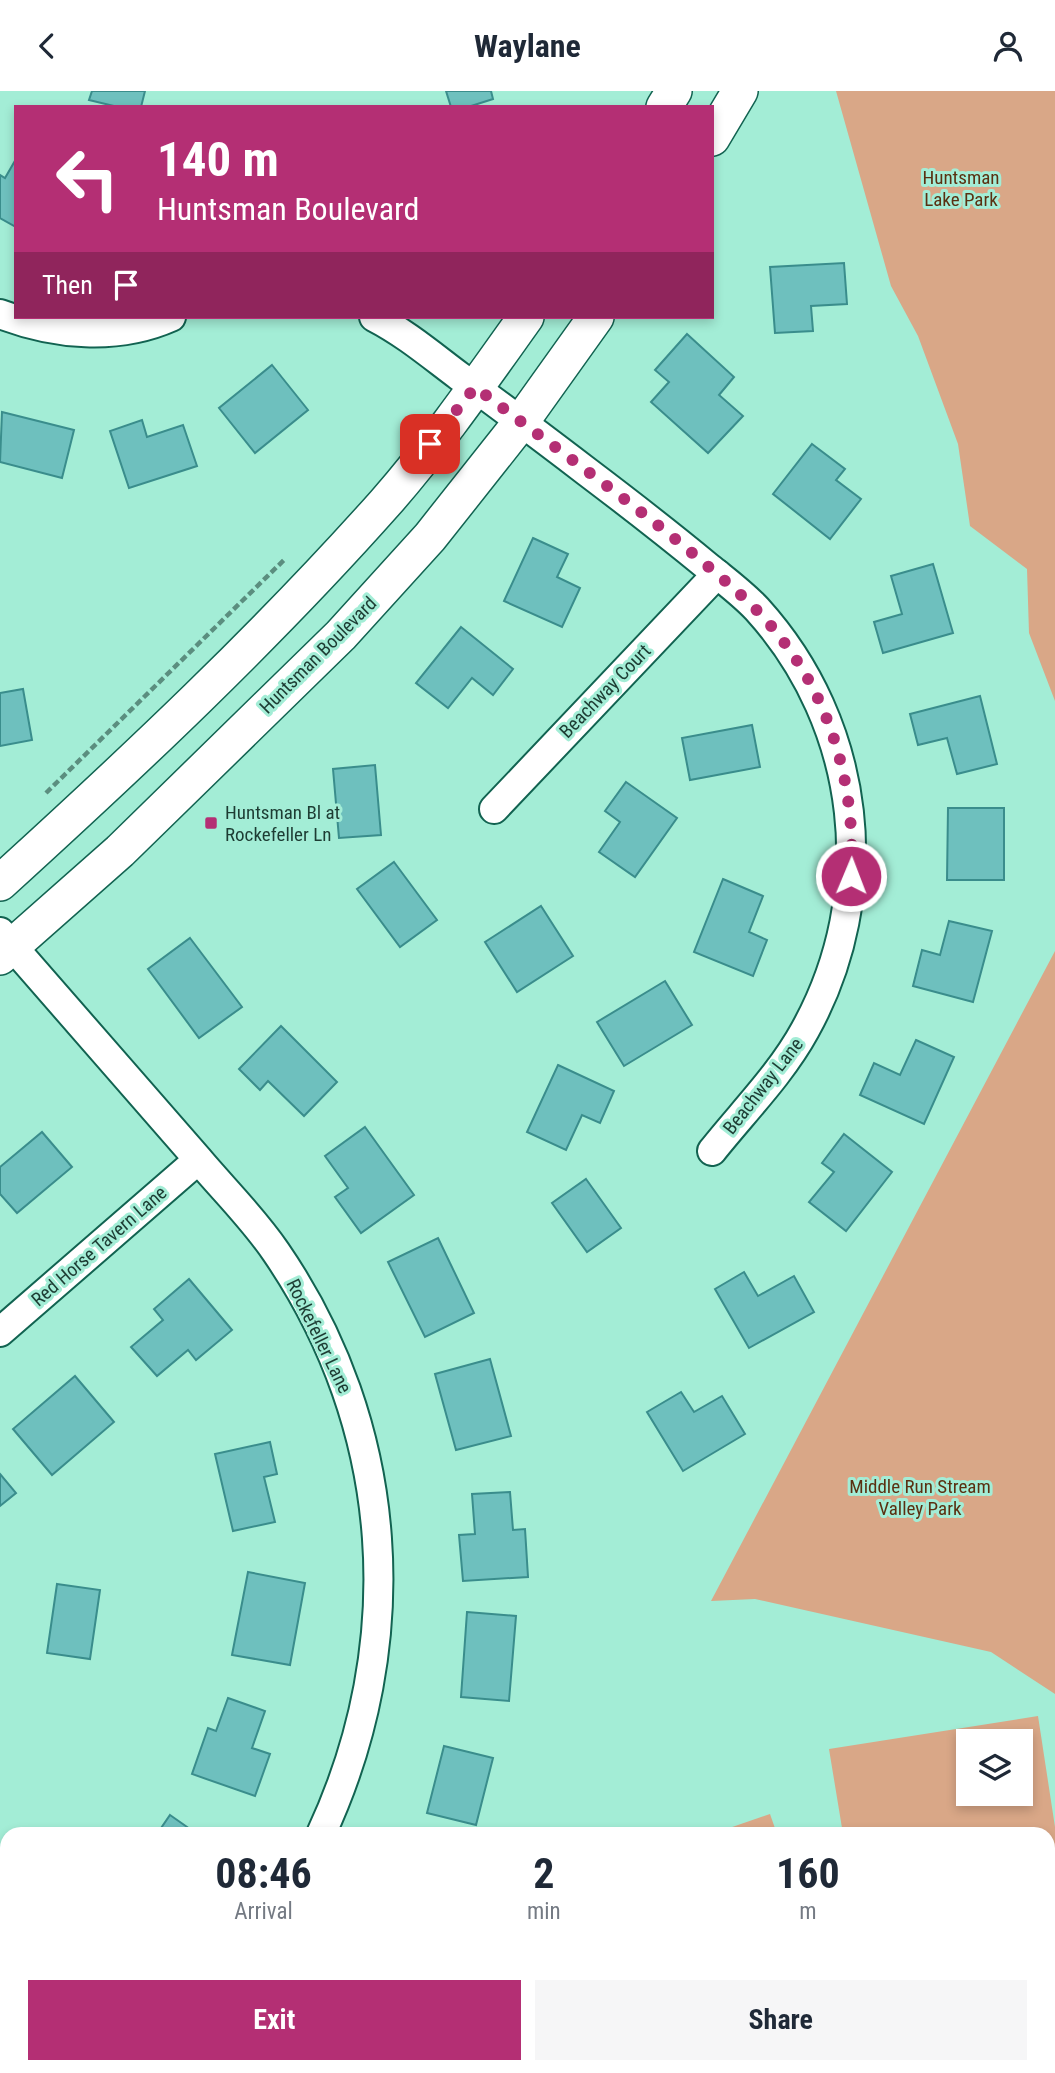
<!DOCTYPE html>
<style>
:root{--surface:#fff;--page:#f6f6f7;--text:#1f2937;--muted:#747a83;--accent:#b42f74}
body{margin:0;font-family:"Roboto Condensed",sans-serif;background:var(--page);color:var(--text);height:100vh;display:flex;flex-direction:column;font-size:26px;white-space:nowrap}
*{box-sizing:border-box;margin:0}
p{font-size:23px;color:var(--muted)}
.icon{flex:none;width:38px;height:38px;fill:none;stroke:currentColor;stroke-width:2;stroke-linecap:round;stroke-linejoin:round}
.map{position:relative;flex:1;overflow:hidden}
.side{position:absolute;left:0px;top:1736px;width:1055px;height:247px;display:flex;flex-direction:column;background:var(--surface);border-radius:21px 21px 0 0;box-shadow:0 4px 10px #0003}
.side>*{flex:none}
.hud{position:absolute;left:14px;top:14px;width:700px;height:214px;border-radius:0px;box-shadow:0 4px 10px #0003;background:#b42f74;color:#fff;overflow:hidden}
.tools{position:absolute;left:956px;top:1638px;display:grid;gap:14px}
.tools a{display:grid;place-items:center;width:77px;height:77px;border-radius:0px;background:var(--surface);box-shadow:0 4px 10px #0003;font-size:35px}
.pin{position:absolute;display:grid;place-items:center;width:60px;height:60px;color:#fff;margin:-30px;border-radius:14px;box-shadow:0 4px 10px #0006}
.me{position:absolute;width:77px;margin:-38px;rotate:1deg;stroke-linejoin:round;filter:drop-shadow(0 0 5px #0008)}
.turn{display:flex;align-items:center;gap:24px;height:147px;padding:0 28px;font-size:32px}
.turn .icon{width:91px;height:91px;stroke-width:2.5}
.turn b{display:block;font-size:49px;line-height:60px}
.then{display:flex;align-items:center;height:66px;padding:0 28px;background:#0003;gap:14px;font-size:26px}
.eta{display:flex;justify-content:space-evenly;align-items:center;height:119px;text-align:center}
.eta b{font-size:42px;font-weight:700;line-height:49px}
.action{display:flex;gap:14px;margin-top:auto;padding:14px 28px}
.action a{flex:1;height:80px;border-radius:0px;background:var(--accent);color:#fff;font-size:28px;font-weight:700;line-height:80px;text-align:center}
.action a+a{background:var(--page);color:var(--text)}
header{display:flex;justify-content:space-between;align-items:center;height:91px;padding:0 28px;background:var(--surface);font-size:32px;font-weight:700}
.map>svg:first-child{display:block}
.green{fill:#d9a787;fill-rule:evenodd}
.building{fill:#6ec0be;stroke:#3a8d8c;stroke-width:2}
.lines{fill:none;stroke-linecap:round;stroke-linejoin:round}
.minor-casing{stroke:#126351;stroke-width:32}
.tertiary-casing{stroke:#126351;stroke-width:38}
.path{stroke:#5b8e7f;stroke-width:4.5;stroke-dasharray:7 3.5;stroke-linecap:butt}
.minor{stroke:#fff;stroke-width:28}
.tertiary{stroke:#fff;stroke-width:35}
.route{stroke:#b42f74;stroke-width:12;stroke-dasharray:0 21.6}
.poi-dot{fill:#b42f74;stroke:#a3edd6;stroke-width:2.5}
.labels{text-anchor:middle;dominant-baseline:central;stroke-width:6;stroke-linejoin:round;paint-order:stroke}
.park-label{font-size:19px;fill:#5a3011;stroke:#a3edd6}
.street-label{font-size:19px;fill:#1d3c33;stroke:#a3edd6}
.poi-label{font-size:19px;fill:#1d3c33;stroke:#a3edd6;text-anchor:start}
</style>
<header><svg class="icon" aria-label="back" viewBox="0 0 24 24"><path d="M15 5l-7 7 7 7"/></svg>Waylane<svg class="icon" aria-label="person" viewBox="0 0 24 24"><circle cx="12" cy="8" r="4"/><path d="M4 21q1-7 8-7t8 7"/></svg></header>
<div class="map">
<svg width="1055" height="1982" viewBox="0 0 1055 1982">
<rect width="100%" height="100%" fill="#a3edd6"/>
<!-- green -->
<g class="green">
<polygon points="836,0 1055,0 1055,610 1029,542 1027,478 970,435 958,353 918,245 891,195"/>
<polygon points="1055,860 1055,1603 991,1561 755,1508 711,1510"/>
<path d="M1038,1625L1055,1736V1789L1048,1790V1743H843L829,1658ZM968,1650H1020V1703H968Z"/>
<polygon points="770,1723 777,1743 712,1743"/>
</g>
<!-- building -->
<g class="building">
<polygon points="92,0 145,0 141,16 118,16 89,9"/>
<polygon points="446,0 491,0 493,8 468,16 451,16"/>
<polygon points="16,68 16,136 0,127 0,84 5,87"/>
<polygon points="844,172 847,213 811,215 813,240 775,242 770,176"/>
<polygon points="687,243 734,286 719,304 743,325 708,362 651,311 669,291 655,279"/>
<polygon points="272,274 308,319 255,362 219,317"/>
<polygon points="2,321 74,339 62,387 0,371"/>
<polygon points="142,329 147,346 183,334 197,375 129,397 110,340"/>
<polygon points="812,353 845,378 836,389 861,408 830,448 773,403"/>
<polygon points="533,447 568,463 557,486 580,497 562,536 504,510"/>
<polygon points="933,473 953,542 883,562 874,531 902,523 891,485"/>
<polygon points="461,536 513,578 493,604 472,587 448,617 416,592"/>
<polygon points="23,598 32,649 0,655 0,602"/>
<polygon points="980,605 997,673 957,683 947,647 918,654 910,623"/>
<polygon points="752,634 760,676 690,689 682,647"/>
<polygon points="375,674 381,744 339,747 333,678"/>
<polygon points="626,691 677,727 635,786 599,761 620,731 605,720"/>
<polygon points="948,717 1004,717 1004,789 947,789"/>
<polygon points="394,771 437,829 400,856 357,798"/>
<polygon points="723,788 763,805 749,841 767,849 753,885 694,861"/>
<polygon points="541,815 573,865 517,901 485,851"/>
<polygon points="949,830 992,840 973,911 913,895 922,859 940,864"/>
<polygon points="190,847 242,916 199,947 148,878"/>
<polygon points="665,890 692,934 624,975 597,931"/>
<polygon points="281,935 337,991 304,1025 268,990 260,999 239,978"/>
<polygon points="916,949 954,966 924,1033 860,1004 874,972 900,984"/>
<polygon points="558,974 614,1000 600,1032 582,1024 566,1059 527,1041"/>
<polygon points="365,1036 414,1104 361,1142 335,1106 348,1097 325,1065"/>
<polygon points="42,1041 72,1076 17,1122 0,1103 0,1076"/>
<polygon points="844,1043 892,1081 846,1140 809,1111 834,1081 822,1072"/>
<polygon points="586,1088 621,1137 587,1161 552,1112"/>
<polygon points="438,1147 474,1222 425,1246 388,1171"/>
<polygon points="744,1181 758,1205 794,1185 814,1221 749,1257 715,1198"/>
<polygon points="189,1188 232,1239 196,1269 188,1259 157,1285 131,1256 163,1229 154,1218"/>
<polygon points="490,1268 511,1345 456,1359 435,1283"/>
<polygon points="75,1285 114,1331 52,1384 13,1338"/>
<polygon points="681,1301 694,1321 722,1305 745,1343 683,1380 647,1321"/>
<polygon points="270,1351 277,1383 264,1386 275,1431 233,1440 215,1363"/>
<polygon points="0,1383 16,1402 0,1415"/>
<polygon points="510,1401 513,1439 525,1438 528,1486 463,1490 459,1444 475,1443 472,1403"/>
<polygon points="248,1481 305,1492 290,1574 232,1564"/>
<polygon points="57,1493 100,1499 90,1568 47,1562"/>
<polygon points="467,1521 516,1525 509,1610 461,1606"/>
<polygon points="228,1607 265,1620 252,1657 270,1663 255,1705 192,1683 208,1637 216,1640"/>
<polygon points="444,1655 493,1667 476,1734 427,1722"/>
<polygon points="170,1724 197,1743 157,1743"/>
<polygon points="1,1901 7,1906 7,1971 0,1966"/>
<polygon points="258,1976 315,1976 322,1982 253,1982"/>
</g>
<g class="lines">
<!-- minor casing -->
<g class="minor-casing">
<g id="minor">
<path d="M0,223C54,244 117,250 171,226"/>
<path d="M374,226C405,242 431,264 459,285C502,316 544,348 586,380C627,411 667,442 707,475C723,488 742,502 757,518C862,634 881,802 805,939C781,983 743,1021 712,1060"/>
<polyline points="494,718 717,483"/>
<path d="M0,841C66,917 132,992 198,1068C224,1099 253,1127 276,1161C396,1336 410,1552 321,1743"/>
<polyline points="0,1241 198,1069"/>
<polyline points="120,1982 127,1976"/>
</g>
</g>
<!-- tertiary casing -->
<g class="tertiary-casing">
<g id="tertiary">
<polyline points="664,16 674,0"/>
<polyline points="712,47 740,0"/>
<path d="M0,792C133,671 266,546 385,412C436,354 481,289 526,226"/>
<polyline points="0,866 120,760 341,544 430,446 521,331 596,226"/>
</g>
</g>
<!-- path -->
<polyline class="path" points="46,702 285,468"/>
<!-- minor -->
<use href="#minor" class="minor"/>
<!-- tertiary -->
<use href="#tertiary" class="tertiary"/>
</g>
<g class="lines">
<!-- route -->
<path class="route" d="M430,353L475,296C547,351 621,403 691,461C725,490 760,517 786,554C835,620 856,704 851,785"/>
</g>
<!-- markers -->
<rect class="poi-dot" x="204" y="725" width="14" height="14" rx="3.5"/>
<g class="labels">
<!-- park labels -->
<g class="park-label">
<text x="961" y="86">Huntsman<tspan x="961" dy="22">Lake Park</tspan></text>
<text x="920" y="1395">Middle Run Stream<tspan x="920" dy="22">Valley Park</tspan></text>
</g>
<!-- street labels -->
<g class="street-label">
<text transform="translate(318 564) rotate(-45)">Huntsman Boulevard</text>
<text transform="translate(605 600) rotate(-46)">Beachway Court</text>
<text transform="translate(763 995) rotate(-52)">Beachway Lane</text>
<text transform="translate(99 1155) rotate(-41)">Red Horse Tavern Lane</text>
<text transform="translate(319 1245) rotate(64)">Rockefeller Lane</text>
</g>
<!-- poi labels -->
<g class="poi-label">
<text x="225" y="721">Huntsman Bl at<tspan x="225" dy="22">Rockefeller Ln</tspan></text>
</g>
</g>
</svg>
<div class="tools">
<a><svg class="icon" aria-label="layers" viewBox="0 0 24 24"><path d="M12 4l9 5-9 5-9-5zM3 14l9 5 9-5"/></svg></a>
</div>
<div class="pin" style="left:430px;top:353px;background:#d93025"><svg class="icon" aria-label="arrive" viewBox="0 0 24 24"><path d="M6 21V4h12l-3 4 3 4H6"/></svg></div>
<svg class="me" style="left:851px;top:785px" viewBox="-20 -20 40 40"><circle r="17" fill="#b42f74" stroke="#fff" stroke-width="3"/><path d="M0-11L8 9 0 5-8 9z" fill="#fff"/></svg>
<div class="hud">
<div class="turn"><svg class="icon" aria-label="left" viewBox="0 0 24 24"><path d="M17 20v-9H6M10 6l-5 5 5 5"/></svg><div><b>140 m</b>Huntsman Boulevard</div></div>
<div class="then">Then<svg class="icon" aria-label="arrive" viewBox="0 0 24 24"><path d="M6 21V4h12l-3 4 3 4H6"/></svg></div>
</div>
<section class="side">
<div class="eta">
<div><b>08:46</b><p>Arrival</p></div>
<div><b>2</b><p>min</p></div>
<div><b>160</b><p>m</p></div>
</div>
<div class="action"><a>Exit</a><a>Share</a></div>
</section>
</div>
